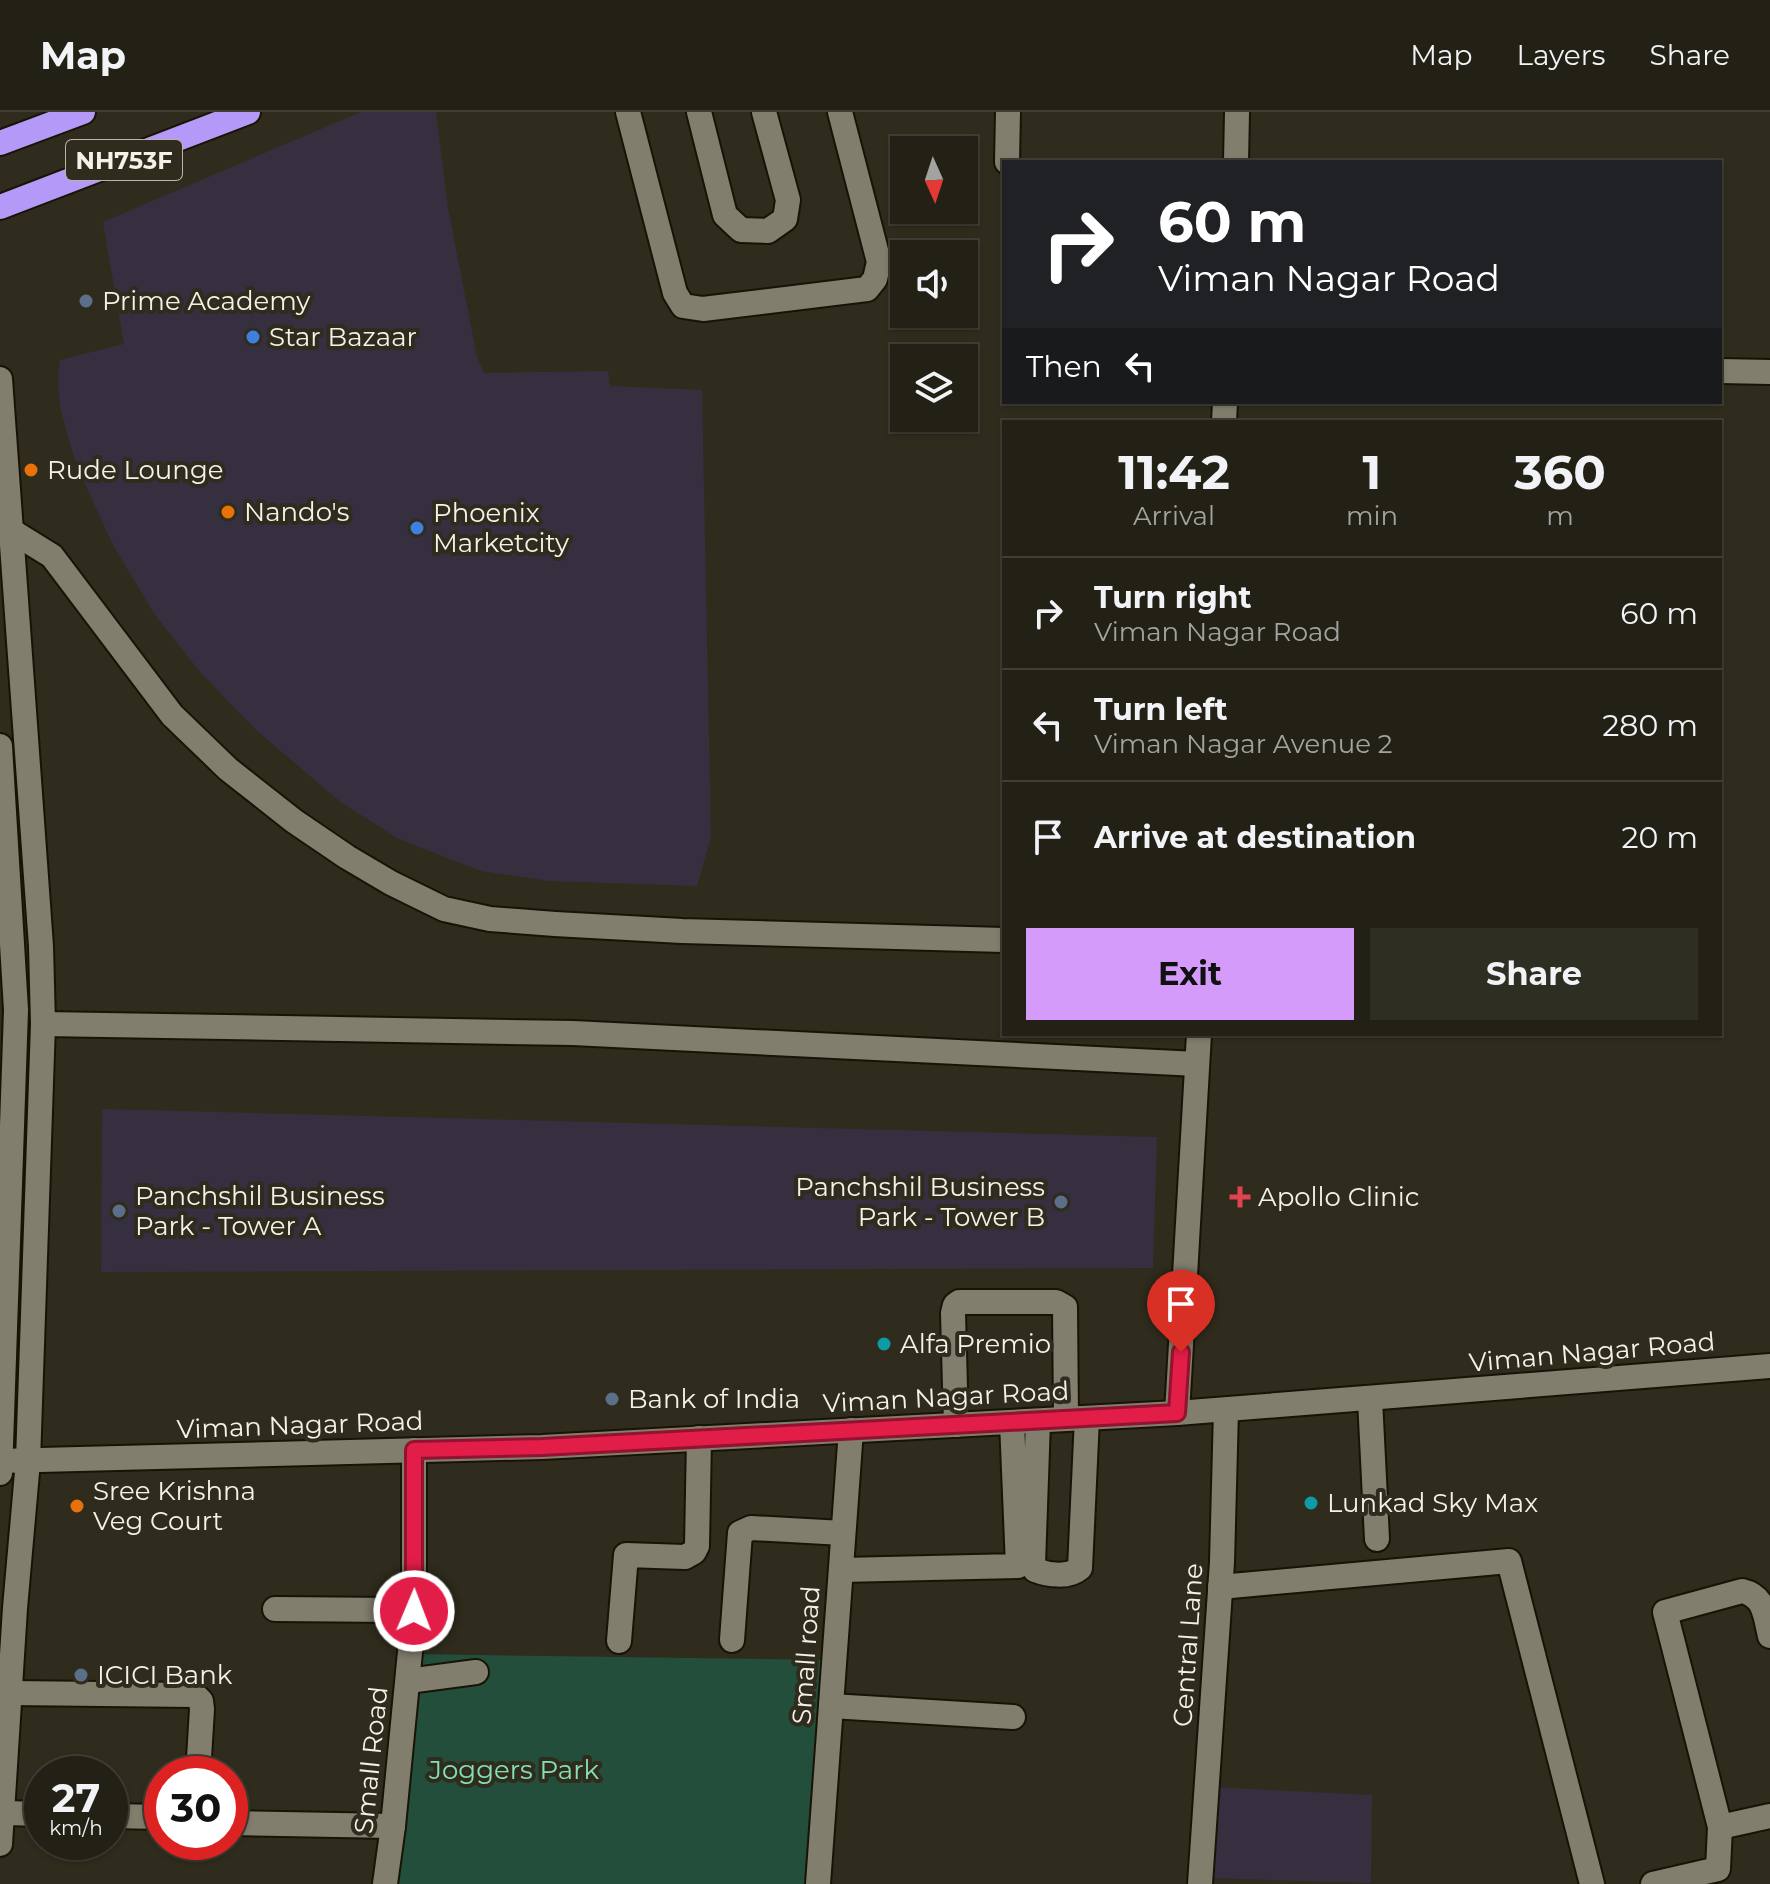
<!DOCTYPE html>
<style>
:root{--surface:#232116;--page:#2f2e23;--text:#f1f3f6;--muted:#a3a3a1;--line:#403e35;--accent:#d59bfa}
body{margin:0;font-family:Montserrat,sans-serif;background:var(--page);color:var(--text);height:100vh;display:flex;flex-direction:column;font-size:30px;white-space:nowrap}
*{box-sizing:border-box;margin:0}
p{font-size:26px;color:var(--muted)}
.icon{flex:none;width:44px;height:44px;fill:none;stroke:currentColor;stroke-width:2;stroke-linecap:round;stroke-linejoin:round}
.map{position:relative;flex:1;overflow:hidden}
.sheet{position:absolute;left:1002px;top:308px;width:720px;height:616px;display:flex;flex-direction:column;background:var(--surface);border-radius:0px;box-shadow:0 2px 6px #0004,0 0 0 2px var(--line)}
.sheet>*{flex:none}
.top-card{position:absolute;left:1002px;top:48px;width:720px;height:244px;border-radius:0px;box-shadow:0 2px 6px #0004,0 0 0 2px var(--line);background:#202124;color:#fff;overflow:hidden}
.needle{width:52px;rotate:177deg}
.fabs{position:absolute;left:890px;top:24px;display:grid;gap:16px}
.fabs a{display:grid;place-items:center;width:88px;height:88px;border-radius:0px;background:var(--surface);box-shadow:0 2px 6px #0004,0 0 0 2px var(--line);font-size:40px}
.speed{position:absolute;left:24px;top:1644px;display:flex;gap:16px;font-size:40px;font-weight:700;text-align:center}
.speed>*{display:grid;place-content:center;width:104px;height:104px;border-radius:50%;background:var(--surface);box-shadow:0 2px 6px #0004,0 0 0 2px var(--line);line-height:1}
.speed small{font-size:20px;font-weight:400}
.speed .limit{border:12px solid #d22;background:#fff;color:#111}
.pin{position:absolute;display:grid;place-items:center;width:68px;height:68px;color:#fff;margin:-82px -34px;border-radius:50% 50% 50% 0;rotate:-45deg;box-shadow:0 0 8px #0007}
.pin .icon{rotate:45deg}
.me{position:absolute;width:88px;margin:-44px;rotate:1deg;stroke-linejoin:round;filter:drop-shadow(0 0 6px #0008)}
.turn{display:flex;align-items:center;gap:28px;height:168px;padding:0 24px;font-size:36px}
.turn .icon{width:104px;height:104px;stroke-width:2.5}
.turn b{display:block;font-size:56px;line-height:68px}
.then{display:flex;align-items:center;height:76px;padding:0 24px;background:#0003;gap:16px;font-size:30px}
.eta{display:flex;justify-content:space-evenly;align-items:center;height:136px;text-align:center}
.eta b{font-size:48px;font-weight:700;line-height:56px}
.action{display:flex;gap:16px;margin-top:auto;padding:16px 24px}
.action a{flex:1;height:92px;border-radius:0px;background:var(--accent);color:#111;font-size:32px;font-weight:700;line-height:92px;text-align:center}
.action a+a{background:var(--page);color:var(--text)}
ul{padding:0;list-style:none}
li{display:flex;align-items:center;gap:24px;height:112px;padding:0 24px;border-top:2px solid var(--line)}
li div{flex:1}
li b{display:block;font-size:30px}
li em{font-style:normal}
header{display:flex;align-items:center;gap:48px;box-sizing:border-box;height:112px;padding:0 40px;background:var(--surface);border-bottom:2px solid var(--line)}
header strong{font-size:38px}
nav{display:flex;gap:44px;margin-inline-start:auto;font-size:28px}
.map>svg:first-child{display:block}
.commercial{fill:#352f40}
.green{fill:#234e3b}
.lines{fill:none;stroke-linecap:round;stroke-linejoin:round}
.minor-casing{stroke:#171406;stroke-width:28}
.highway-casing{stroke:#171406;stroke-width:28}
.minor{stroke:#817e6d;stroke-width:24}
.highway{stroke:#b499f8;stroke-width:24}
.route-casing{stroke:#92132f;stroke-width:20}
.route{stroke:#e11d48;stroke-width:14}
.service-dot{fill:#5c6f8a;stroke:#2f2c1d;stroke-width:3}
.shop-dot{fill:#3f7fe0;stroke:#2f2c1d;stroke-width:3}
.food-dot{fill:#e8710a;stroke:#2f2c1d;stroke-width:3}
.health-dot{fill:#e0444e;stroke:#2f2c1d;stroke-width:3}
.culture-dot{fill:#0f9aa8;stroke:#2f2c1d;stroke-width:3}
.labels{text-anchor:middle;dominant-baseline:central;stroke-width:8;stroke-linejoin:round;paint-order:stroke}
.shield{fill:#2f2c1d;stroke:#b8b6ab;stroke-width:2}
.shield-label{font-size:24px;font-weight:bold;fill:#f3f1e8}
.poi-label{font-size:26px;fill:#f3f1e8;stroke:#2f2c1d;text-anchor:start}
.street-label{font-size:26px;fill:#f3f1e8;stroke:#2f2c1d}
.park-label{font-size:26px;fill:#84e0b5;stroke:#2f2c1d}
</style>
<header>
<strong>Map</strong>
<nav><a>Map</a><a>Layers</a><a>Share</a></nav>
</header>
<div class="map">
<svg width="1770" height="1772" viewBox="0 0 1770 1772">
<rect width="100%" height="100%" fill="#2f2c1d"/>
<!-- commercial -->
<g class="commercial">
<polygon points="361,0 436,0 448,96 477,245 484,261 608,259 610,274 702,278 711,725 697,774 549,769 481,759 399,727 342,691 257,619 201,561 155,503 113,433 77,355 60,296 58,270 60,248 124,232 103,110"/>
<polygon points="102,997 1157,1025 1153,1156 101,1160"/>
<polygon points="1210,1675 1372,1683 1371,1771 1205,1766"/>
</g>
<!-- green -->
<polygon class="green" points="410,1542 825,1548 810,1772 391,1772"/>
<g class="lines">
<!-- minor casing -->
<g class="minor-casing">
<g id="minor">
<polyline points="628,0 675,181 683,194 703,197 867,177 875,167 879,150 840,0"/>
<polyline points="699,0 725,103 741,118 768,119 785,107 788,88 764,0"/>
<polyline points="1007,50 1008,0"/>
<polyline points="1236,50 1237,0"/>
<polyline points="1720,259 1770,260"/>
<polyline points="0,267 41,834 43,912 28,1349 15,1496 0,1732"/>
<polyline points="1224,310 1225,290"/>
<polyline points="10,418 52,444 172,603 228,657 294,709 347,745 391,771 444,797 490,807 555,812 682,819 1004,828"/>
<polyline points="0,634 16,898 0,1361"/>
<polyline points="43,912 573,921 1197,952"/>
<polyline points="1370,1287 1377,1427"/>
<polyline points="1177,1301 1199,922"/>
<path d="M1038,1309L1033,1452L1035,1458C1048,1463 1069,1466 1080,1456L1087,1306"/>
<polyline points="956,1313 953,1201 955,1193 959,1190 1056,1190 1065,1195 1066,1307"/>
<polyline points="0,1349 542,1335 1177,1301 1770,1254"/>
<polyline points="841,1458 1018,1454 1012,1310"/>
<polyline points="1220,1475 1509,1449 1592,1772"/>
<polyline points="275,1497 396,1498"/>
<polyline points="732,1528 740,1421 751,1416 843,1421"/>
<polyline points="619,1529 626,1443 685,1445 694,1440 697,1434 699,1326"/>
<polyline points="408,1569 476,1560"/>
<polyline points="10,1581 195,1583 201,1589 202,1597 198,1662"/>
<polyline points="831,1594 1013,1605"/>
<polyline points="4,1701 42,1702"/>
<polyline points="110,1704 162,1705"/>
<polyline points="230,1711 393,1714"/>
<polyline points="1720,1715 1770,1704"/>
<polyline points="385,1772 393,1714 414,1499 414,1338"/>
<polyline points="818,1772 851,1318"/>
<polyline points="1200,1772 1222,1450 1226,1298"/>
<path d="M1653,1772L1718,1757L1720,1715L1665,1500L1742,1479C1765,1484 1765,1504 1770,1524"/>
</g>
</g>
<!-- highway casing -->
<g class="highway-casing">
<g id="highway">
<polyline points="0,31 83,0"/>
<polyline points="0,95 248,0"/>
</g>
</g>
<!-- minor -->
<use href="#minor" class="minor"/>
<!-- highway -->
<use href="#highway" class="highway"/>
</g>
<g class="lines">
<!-- route casing -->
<g class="route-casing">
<polyline id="route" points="414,1499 414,1338 542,1335 1177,1301 1181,1240"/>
</g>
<!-- route -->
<use href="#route" class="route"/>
</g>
<!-- markers -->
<g class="service-dot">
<circle cx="86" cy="189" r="8"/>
<circle cx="1061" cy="1090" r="8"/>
<circle cx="119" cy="1099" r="8"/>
<circle cx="612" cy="1287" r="8"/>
<circle cx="81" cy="1563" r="8"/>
</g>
<g class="shop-dot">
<circle cx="253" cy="225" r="8"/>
<circle cx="417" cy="416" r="8"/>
</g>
<g class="food-dot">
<circle cx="31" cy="358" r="8"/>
<circle cx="228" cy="400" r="8"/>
<circle cx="77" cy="1394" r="8"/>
</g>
<path class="health-dot" d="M1236 1073h8v8h8v8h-8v8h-8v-8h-8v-8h8z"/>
<g class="culture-dot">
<circle cx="884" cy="1232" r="8"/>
<circle cx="1311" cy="1391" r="8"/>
</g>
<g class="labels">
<!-- shield labels -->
<rect class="shield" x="66" y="28" width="116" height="40" rx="6"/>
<g class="shield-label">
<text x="124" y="48">NH753F</text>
</g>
<!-- poi labels -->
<g class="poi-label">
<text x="102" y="189">Prime Academy</text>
<text x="269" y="225">Star Bazaar</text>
<text x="47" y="358">Rude Lounge</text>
<text x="244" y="400">Nando's</text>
<text x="433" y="401">Phoenix<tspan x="433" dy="30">Marketcity</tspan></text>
<text x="1045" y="1075" text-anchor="end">Panchshil Business<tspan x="1045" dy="30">Park - Tower B</tspan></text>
<text x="135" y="1084">Panchshil Business<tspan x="135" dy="30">Park - Tower A</tspan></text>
<text x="1258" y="1085">Apollo Clinic</text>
<text x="900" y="1232">Alfa Premio</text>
<text x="628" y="1287">Bank of India</text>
<text x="93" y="1379">Sree Krishna<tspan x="93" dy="30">Veg Court</tspan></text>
<text x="1327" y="1391">Lunkad Sky Max</text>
<text x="97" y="1563">ICICI Bank</text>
</g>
<!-- street labels -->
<g class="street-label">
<text transform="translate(1592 1240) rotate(-5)">Viman Nagar Road</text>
<text transform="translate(946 1285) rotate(-3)">Viman Nagar Road</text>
<text transform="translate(300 1313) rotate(-2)">Viman Nagar Road</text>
<text transform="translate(1188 1533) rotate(-86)">Central Lane</text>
<text transform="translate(806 1543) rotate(-86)">Small road</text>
<text transform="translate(371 1648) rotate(-84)">Small Road</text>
</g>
<!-- park labels -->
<g class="park-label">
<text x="514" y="1658">Joggers Park</text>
</g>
</g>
</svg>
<div class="fabs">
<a><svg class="needle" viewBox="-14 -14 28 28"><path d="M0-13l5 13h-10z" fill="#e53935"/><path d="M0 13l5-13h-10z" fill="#a3a3a1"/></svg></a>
<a><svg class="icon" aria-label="sound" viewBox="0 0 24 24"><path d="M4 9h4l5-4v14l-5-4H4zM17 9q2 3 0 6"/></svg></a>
<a><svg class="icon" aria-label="layers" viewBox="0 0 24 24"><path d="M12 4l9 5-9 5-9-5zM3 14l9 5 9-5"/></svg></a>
</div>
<div class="speed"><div>27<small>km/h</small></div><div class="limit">30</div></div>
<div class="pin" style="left:1181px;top:1240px;background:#d93025"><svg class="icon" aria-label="arrive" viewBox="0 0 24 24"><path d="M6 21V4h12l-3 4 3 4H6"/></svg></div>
<svg class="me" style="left:414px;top:1499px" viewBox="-20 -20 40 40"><circle r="17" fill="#e11d48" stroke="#fff" stroke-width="3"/><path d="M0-11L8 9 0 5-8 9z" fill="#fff"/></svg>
<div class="top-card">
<div class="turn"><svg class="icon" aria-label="right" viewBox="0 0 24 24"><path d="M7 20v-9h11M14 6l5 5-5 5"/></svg><div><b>60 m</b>Viman Nagar Road</div></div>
<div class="then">Then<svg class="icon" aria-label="left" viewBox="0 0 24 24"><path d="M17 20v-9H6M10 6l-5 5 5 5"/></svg></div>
</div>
<section class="sheet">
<div class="eta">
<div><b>11:42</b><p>Arrival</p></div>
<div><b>1</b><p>min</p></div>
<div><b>360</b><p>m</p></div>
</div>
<ul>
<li><svg class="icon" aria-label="right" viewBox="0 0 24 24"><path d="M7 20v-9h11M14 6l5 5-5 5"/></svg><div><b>Turn right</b><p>Viman Nagar Road</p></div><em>60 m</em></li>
<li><svg class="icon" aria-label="left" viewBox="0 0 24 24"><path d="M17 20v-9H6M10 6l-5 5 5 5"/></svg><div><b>Turn left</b><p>Viman Nagar Avenue 2</p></div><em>280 m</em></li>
<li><svg class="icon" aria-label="arrive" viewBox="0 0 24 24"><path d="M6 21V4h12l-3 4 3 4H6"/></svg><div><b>Arrive at destination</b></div><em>20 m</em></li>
</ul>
<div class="action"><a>Exit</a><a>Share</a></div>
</section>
</div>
